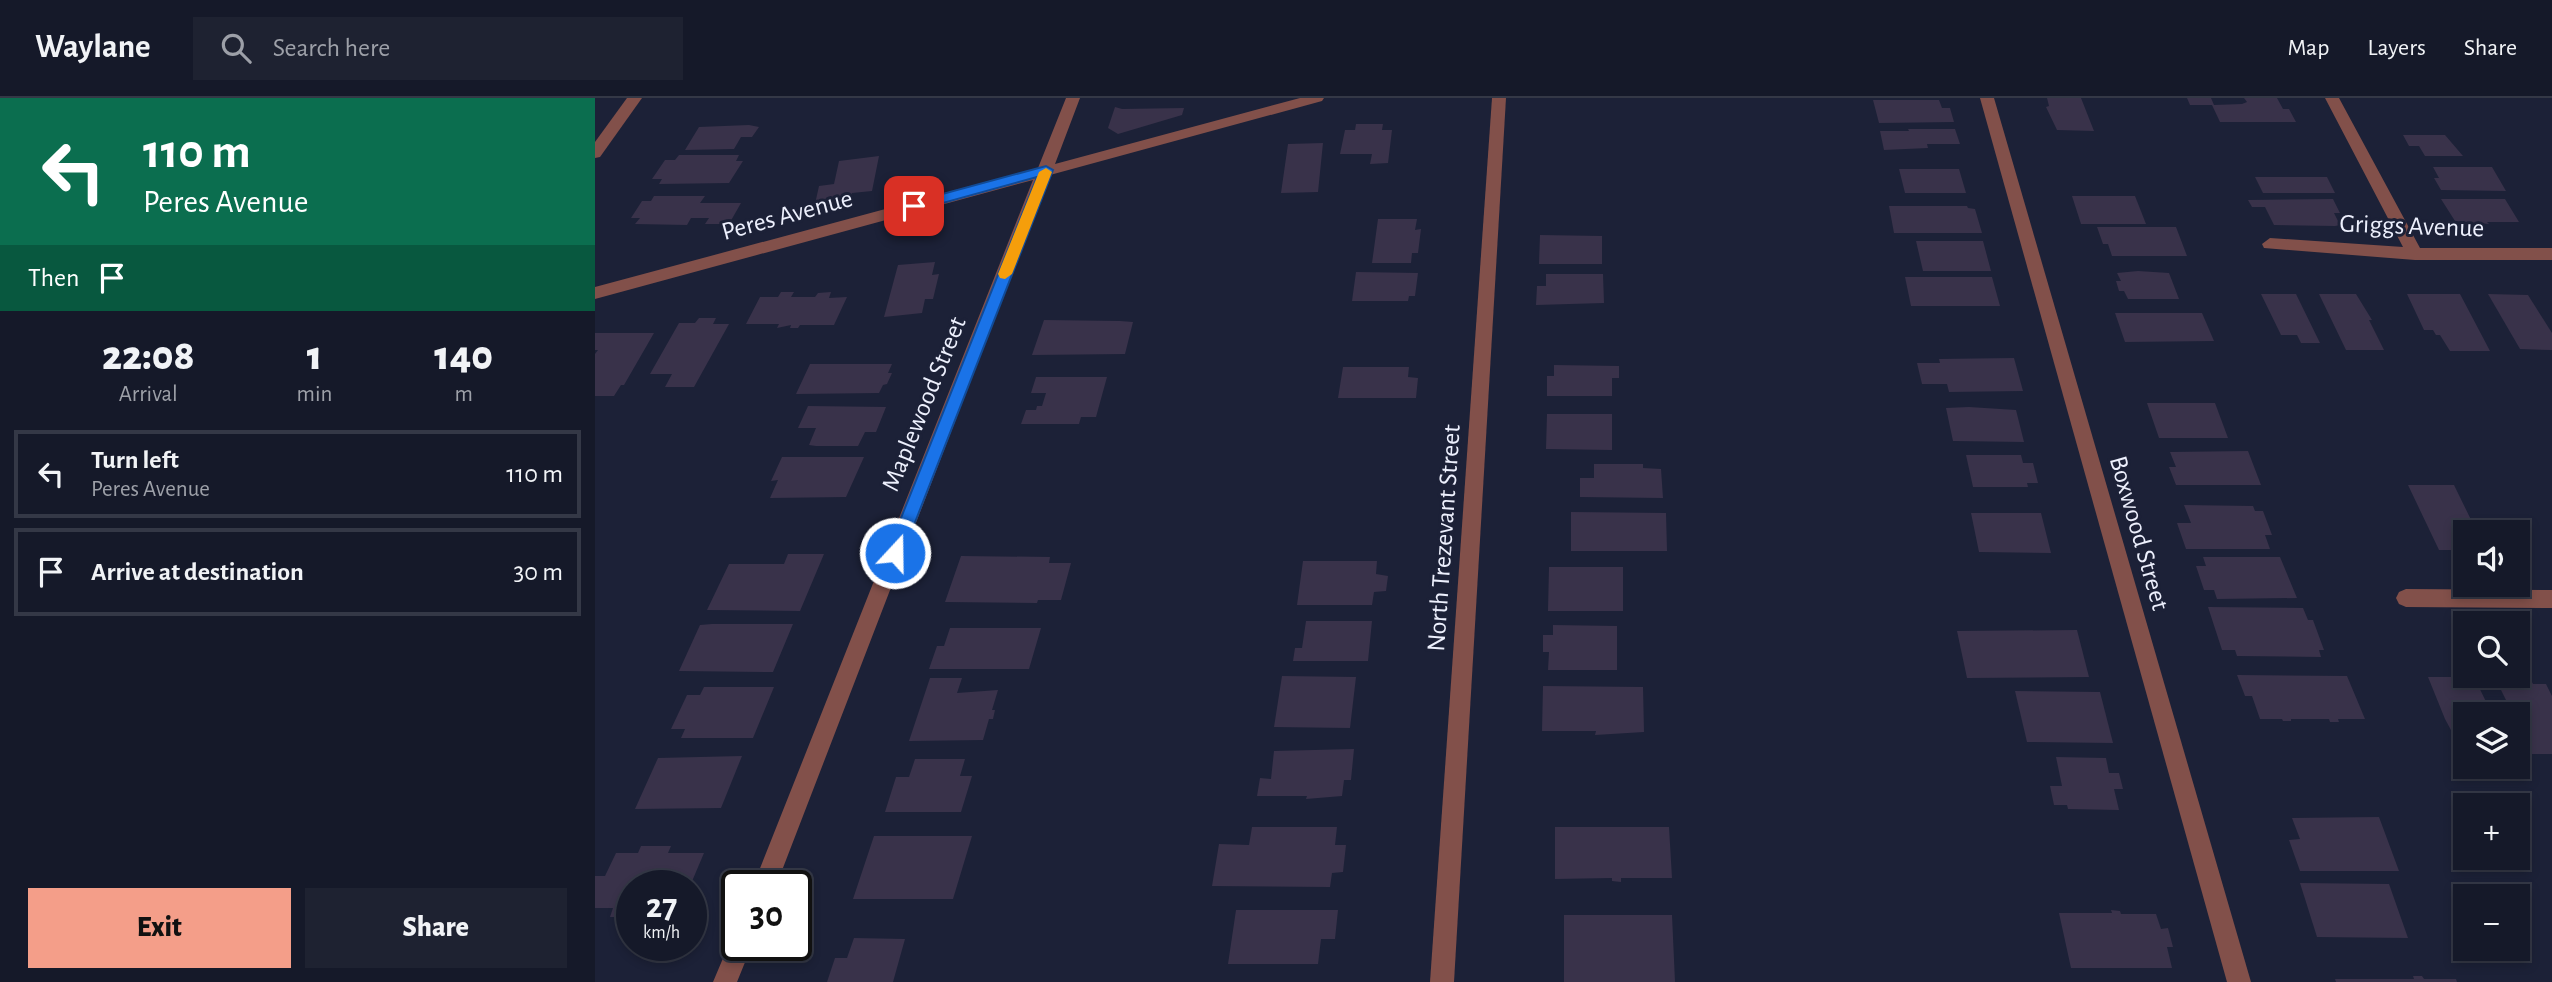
<!DOCTYPE html>
<meta charset="utf-8">
<style>
:root{--surface:#151929;--page:#1e2231;--text:#f1f3f6;--muted:#9da0a8;--line:#343846;--accent:#f49e89}
body{margin:0;font-family:"Alegreya Sans",sans-serif;background:var(--page);color:var(--text);height:100vh;display:flex;flex-direction:column;font-size:26px;white-space:nowrap}
*{box-sizing:border-box;margin:0}
p{font-size:23px;color:var(--muted)}
.icon{flex:none;width:38px;height:38px;fill:none;stroke:currentColor;stroke-width:2;stroke-linecap:round;stroke-linejoin:round}
.map{position:relative;flex:1;overflow:hidden}
.side{display:flex;flex-direction:column;background:var(--surface);width:595px}
.side>*{flex:none}
.hud{background:#0b6e4f;color:#fff;overflow:hidden}
.controls{position:absolute;left:1858px;top:422px;display:grid;gap:14px}
.controls a{display:grid;place-items:center;width:77px;height:77px;border-radius:0px;background:var(--surface);box-shadow:0 4px 10px #0003,0 0 0 2px var(--line);font-size:35px}
.speed{position:absolute;left:21px;top:772px;display:flex;gap:14px;font-size:35px;font-weight:700;text-align:center}
.speed>*{display:grid;place-content:center;width:91px;height:91px;border-radius:50%;background:var(--surface);box-shadow:0 4px 10px #0003,0 0 0 2px var(--line);line-height:1}
.speed small{font-size:18px;font-weight:400}
.speed .limit{border:4px solid #111;border-radius:10px;background:#fff;color:#111}
.pin{position:absolute;display:grid;place-items:center;width:60px;height:60px;color:#fff;margin:-30px;border-radius:14px;box-shadow:0 4px 10px #0006}
.me{position:absolute;width:77px;margin:-38px;rotate:21deg;stroke-linejoin:round;filter:drop-shadow(0 0 5px #0008)}
.turn{display:flex;align-items:center;gap:24px;height:147px;padding:0 28px;font-size:32px}
.turn .icon{width:91px;height:91px;stroke-width:2.5}
.turn b{display:block;font-size:49px;line-height:60px}
.then{display:flex;align-items:center;height:66px;padding:0 28px;background:#0003;gap:14px;font-size:26px}
.eta{display:flex;justify-content:space-evenly;align-items:center;height:119px;text-align:center}
.eta b{font-size:42px;font-weight:800;line-height:49px}
.primary-button{display:flex;gap:14px;margin-top:auto;padding:14px 28px}
.primary-button a{flex:1;height:80px;border-radius:0px;background:var(--accent);color:#111;font-size:28px;font-weight:800;line-height:80px;text-align:center}
.primary-button a+a{background:var(--page);color:var(--text)}
ul{padding:0;list-style:none}
li{display:flex;align-items:center;gap:21px;height:88px;margin:0 14px 10px;padding:0 14px;border:4px solid var(--line);border-radius:0px}
li div{flex:1}
li b{display:block;font-size:26px}
li em{font-style:normal}
header{display:flex;align-items:center;gap:42px;box-sizing:border-box;height:98px;padding:0 35px;background:var(--surface);border-bottom:2px solid var(--line)}
header strong{font-size:33px}
nav{display:flex;gap:38px;margin-inline-start:auto;font-size:24px}
.search{width:490px;height:63px;background:var(--page);display:flex;align-items:center;gap:18px;box-sizing:border-box;padding:0 24px;border-radius:0px;color:var(--muted);font-size:26px}
main{display:flex;flex:1;min-height:0}
.map>svg:first-child{display:block}
.building{fill:#39324a}
.lines{fill:none;stroke-linecap:round;stroke-linejoin:round}
.minor{fill:#82504a;fill-rule:evenodd}
.route{fill:#1a73e8;stroke:#114b97;stroke-width:2}
.slow{fill:#f59e0b}
.labels{text-anchor:middle;dominant-baseline:central;stroke-width:6;stroke-linejoin:round;paint-order:stroke}
.street-label{font-size:26px;fill:#edf0fd;stroke:#1c2137}
</style>
<header>
<strong>Waylane</strong>
<div class="search"><svg class="icon" aria-label="search" viewBox="0 0 24 24"><circle cx="10" cy="10" r="6"/><path d="M15 15l6 6"/></svg>Search here</div>
<nav><a>Map</a><a>Layers</a><a>Share</a></nav>
</header>
<main>
<section class="side">
<div class="hud">
<div class="turn"><svg class="icon" aria-label="left" viewBox="0 0 24 24"><path d="M17 20v-9H6M10 6l-5 5 5 5"/></svg><div><b>110 m</b>Peres Avenue</div></div>
<div class="then">Then<svg class="icon" aria-label="arrive" viewBox="0 0 24 24"><path d="M6 21V4h12l-3 4 3 4H6"/></svg></div>
</div>
<div class="eta">
<div><b>22:08</b><p>Arrival</p></div>
<div><b>1</b><p>min</p></div>
<div><b>140</b><p>m</p></div>
</div>
<ul>
<li><svg class="icon" aria-label="left" viewBox="0 0 24 24"><path d="M17 20v-9H6M10 6l-5 5 5 5"/></svg><div><b>Turn left</b><p>Peres Avenue</p></div><em>110 m</em></li>
<li><svg class="icon" aria-label="arrive" viewBox="0 0 24 24"><path d="M6 21V4h12l-3 4 3 4H6"/></svg><div><b>Arrive at destination</b></div><em>30 m</em></li>
</ul>
<div class="primary-button"><a>Exit</a><a>Share</a></div>
</section>
<div class="map">
<svg width="1957" height="884" viewBox="0 0 1957 884">
<rect width="100%" height="100%" fill="#1c2137"/>
<!-- building -->
<g class="building">
<polygon points="1452,0 1486,0 1499,33 1462,32 1451,9 1454,8"/>
<polygon points="1592,0 1616,0 1619,7 1647,6 1652,4 1649,0 1682,0 1688,11 1694,11 1701,24 1625,24 1617,7 1595,7"/>
<polygon points="1278,2 1344,2 1347,10 1355,10 1359,24 1284,25"/>
<polygon points="520,9 527,11 589,10 587,17 523,36 513,30"/>
<polygon points="761,26 788,26 787,32 797,32 793,65 775,66 777,56 745,56 750,32 760,32"/>
<polygon points="154,27 164,29 157,39 146,39 139,51 90,52 104,29"/>
<polygon points="1313,31 1360,31 1365,46 1332,46 1333,50 1289,52 1285,33 1314,33"/>
<polygon points="1808,37 1850,37 1868,58 1830,58 1824,48 1814,48"/>
<polygon points="728,45 723,94 686,95 693,46"/>
<polygon points="84,57 144,57 141,63 148,63 134,85 64,86 67,81 57,81 70,62 80,62"/>
<polygon points="284,58 277,93 257,95 256,101 220,106 224,88 239,86 244,63"/>
<polygon points="1838,69 1897,69 1911,93 1846,92 1839,80 1844,80"/>
<polygon points="1304,71 1364,71 1371,95 1310,95"/>
<polygon points="1660,79 1732,79 1740,95 1668,95"/>
<polygon points="59,98 110,98 105,105 146,105 134,126 110,126 114,120 96,120 92,127 40,126 45,120 36,120 47,103 56,103"/>
<polygon points="1477,98 1540,98 1551,126 1486,126"/>
<polygon points="1738,101 1745,115 1739,115 1745,127 1740,128 1679,127 1670,109 1657,109 1653,102"/>
<polygon points="1846,101 1910,101 1924,124 1892,124 1894,126 1860,123"/>
<polygon points="1294,108 1372,108 1373,110 1380,111 1387,135 1299,135"/>
<polygon points="783,121 822,121 820,132 826,131 823,155 817,155 816,165 777,165"/>
<polygon points="1502,129 1581,129 1592,158 1517,158 1513,146 1508,146"/>
<polygon points="945,137 1007,138 1007,166 944,166"/>
<polygon points="1321,143 1388,143 1396,173 1328,173"/>
<polygon points="340,164 337,177 344,176 338,201 330,201 327,215 289,219 303,167"/>
<polygon points="1543,173 1574,175 1584,201 1533,201 1529,193 1524,193 1521,183 1526,183 1522,175"/>
<polygon points="761,174 823,175 820,198 814,198 813,203 757,203"/>
<polygon points="951,176 1008,176 1009,205 941,207 942,188 951,188"/>
<polygon points="1310,179 1397,179 1405,208 1316,208"/>
<polygon points="186,194 199,194 196,199 220,199 223,195 236,194 234,200 252,199 239,227 205,227 203,230 195,230 196,227 182,230 184,226 151,226 165,199 183,199"/>
<polygon points="1666,196 1701,196 1725,245 1706,245 1702,237 1686,237"/>
<polygon points="1724,196 1761,196 1777,222 1774,222 1789,252 1751,252"/>
<polygon points="1812,196 1865,196 1895,253 1855,253 1845,237 1841,237 1838,232 1829,232"/>
<polygon points="1893,196 1933,197 1957,235 1957,252 1925,251"/>
<polygon points="1520,215 1607,215 1619,243 1530,244"/>
<polygon points="104,220 121,220 118,226 134,226 99,289 70,289 77,276 55,276 84,225 100,225"/>
<polygon points="449,222 525,223 538,224 530,256 437,257"/>
<polygon points="0,235 59,235 29,287 26,287 19,298 0,298 0,256 3,252 0,252"/>
<polygon points="1419,260 1428,293 1354,294 1352,286 1327,286 1322,265 1345,265 1344,261"/>
<polygon points="215,266 297,266 293,275 297,275 292,286 288,287 284,295 201,296"/>
<polygon points="959,267 1024,268 1024,280 1017,280 1017,298 952,298 952,278 959,278"/>
<polygon points="748,269 814,269 813,279 823,280 821,300 743,300"/>
<polygon points="441,279 512,279 501,319 486,319 484,326 426,326 431,312 441,312 442,308 447,308 451,295 436,295"/>
<polygon points="1552,305 1620,305 1633,340 1564,340"/>
<polygon points="213,308 291,309 281,334 270,334 263,348 221,348 214,347 221,330 203,330"/>
<polygon points="1374,309 1421,312 1429,344 1358,343 1351,310"/>
<polygon points="952,316 1017,316 1017,352 951,351"/>
<polygon points="1653,353 1666,387 1581,387 1574,369 1581,369 1575,354"/>
<polygon points="1371,357 1426,357 1428,365 1438,365 1443,385 1432,385 1433,389 1378,389"/>
<polygon points="187,359 269,359 251,399 175,400 183,382 176,383"/>
<polygon points="999,366 1048,366 1048,370 1066,371 1068,400 985,399 985,380 999,380"/>
<polygon points="1813,387 1859,387 1882,434 1871,434 1871,452 1844,452"/>
<polygon points="1589,407 1658,408 1660,413 1668,413 1677,437 1670,437 1675,451 1591,451 1582,425 1596,425"/>
<polygon points="976,414 1071,415 1072,453 976,453"/>
<polygon points="1376,415 1446,415 1456,455 1384,454"/>
<polygon points="193,456 229,456 205,513 112,512 134,466 189,466"/>
<polygon points="366,458 455,459 454,465 476,465 466,502 443,502 442,505 350,504"/>
<polygon points="1608,459 1685,459 1702,500 1622,501 1619,492 1609,492 1601,468 1611,468"/>
<polygon points="708,463 782,463 781,476 793,478 791,493 779,494 777,507 702,507"/>
<polygon points="954,469 1028,469 1028,513 953,513"/>
<polygon points="1613,509 1708,510 1713,522 1718,522 1729,552 1724,552 1726,559 1642,558 1640,552 1627,552"/>
<polygon points="711,523 777,523 773,563 698,563 700,550 707,550"/>
<polygon points="117,526 198,526 178,574 84,573 105,527"/>
<polygon points="958,527 1022,528 1022,572 953,572 954,554 948,554 948,537 958,537"/>
<polygon points="355,530 446,530 434,571 334,571 342,548 349,548"/>
<polygon points="1482,532 1494,579 1372,580 1362,533"/>
<polygon points="1933,576 1938,586 1951,586 1957,598 1957,656 1937,656 1923,627 1923,616 1918,616 1903,586 1917,586 1913,578"/>
<polygon points="1642,577 1752,578 1770,621 1743,621 1744,624 1735,624 1734,621 1696,621 1696,623 1688,623 1687,621 1665,621 1657,598 1650,598"/>
<polygon points="687,578 761,579 755,630 679,629"/>
<polygon points="1833,579 1879,579 1897,616 1871,616 1871,660 1850,621"/>
<polygon points="335,580 367,580 362,595 403,592 397,612 400,612 398,621 394,621 388,642 314,643"/>
<polygon points="948,588 1048,589 1049,634 1000,637 1001,633 947,633"/>
<polygon points="109,589 179,589 158,640 86,640 90,631 76,631 92,597 105,597"/>
<polygon points="1420,593 1505,594 1518,645 1432,644"/>
<polygon points="759,651 756,682 749,682 747,698 711,701 712,698 662,698 665,680 676,681 679,653"/>
<polygon points="147,658 126,710 40,711 63,660"/>
<polygon points="1461,659 1511,660 1514,675 1524,675 1528,691 1519,691 1524,712 1473,711 1472,707 1459,707 1455,688 1467,688"/>
<polygon points="320,661 370,661 365,678 377,678 366,714 290,714 301,679 314,679"/>
<polygon points="1784,719 1804,773 1705,773 1694,742 1705,741 1697,720"/>
<polygon points="657,729 742,729 740,747 751,747 748,774 737,775 735,789 617,788 624,746 654,747"/>
<polygon points="960,729 1074,729 1077,780 1026,780 1026,784 1017,783 1017,780 960,781"/>
<polygon points="279,738 377,738 358,801 258,801"/>
<polygon points="46,748 76,748 73,755 109,755 95,788 37,788 37,819 15,819 18,810 0,810 0,778 10,778 21,755 43,755"/>
<polygon points="1705,785 1794,786 1813,840 1722,839"/>
<polygon points="641,812 743,812 740,841 726,841 723,866 633,866"/>
<polygon points="1516,812 1525,813 1526,816 1561,816 1566,831 1573,830 1578,849 1572,849 1577,870 1476,870 1464,815 1517,815"/>
<polygon points="969,817 1077,817 1080,884 969,884"/>
<polygon points="259,840 310,841 298,884 232,884 240,860 252,860"/>
<polygon points="1818,878 1827,878 1829,881 1861,881 1862,884 1741,884 1740,881 1819,881"/>
</g>
<g class="lines">
<!-- minor -->
<g class="minor">
<polygon points="32,0 47,0 5,59 0,60 0,44"/>
<polygon points="471,0 485,0 460,66 705,0 729,0 727,3 455,77 181,788 158,788 438,82 0,201 0,189 443,70"/>
<polygon points="897,0 911,0 859,884 835,884"/>
<polygon points="1385,0 1399,0 1656,884 1632,884"/>
<polygon points="1730,0 1744,0 1825,150 1957,150 1957,162 1820,162 1669,150 1667,146 1675,140 1808,149"/>
<polygon points="1811,491 1957,492 1957,510 1811,509 1804,506 1801,500 1804,494"/>
<polygon points="142,837 142,847 157,847 142,884 118,884 137,839"/>
</g>
</g>
<!-- route -->
<polygon class="route" points="451,68 458,72 308,455 306,460 294,460 292,455 442,79 319,113 312,108 314,105"/>
<!-- slow -->
<polygon class="slow" points="451,70 457,74 417,176 410,181 405,180 403,176 444,74"/>
<g class="labels">
<!-- street labels -->
<g class="street-label">
<text transform="translate(192 117) rotate(-15)">Peres Avenue</text>
<text transform="translate(1817 128) rotate(2)">Griggs Avenue</text>
<text transform="translate(329 306) rotate(-68)">Maplewood Street</text>
<text transform="translate(1544 435) rotate(74)">Boxwood Street</text>
<text transform="translate(849 440) rotate(-86)">North Trezevant Street</text>
</g>
</g>
</svg>
<div class="controls">
<a><svg class="icon" aria-label="sound" viewBox="0 0 24 24"><path d="M4 9h4l5-4v14l-5-4H4zM17 9q2 3 0 6"/></svg></a>
<a><svg class="icon" aria-label="search" viewBox="0 0 24 24"><circle cx="10" cy="10" r="6"/><path d="M15 15l6 6"/></svg></a>
<a><svg class="icon" aria-label="layers" viewBox="0 0 24 24"><path d="M12 4l9 5-9 5-9-5zM3 14l9 5 9-5"/></svg></a>
<a>+</a>
<a>−</a>
</div>
<div class="speed"><div>27<small>km/h</small></div><div class="limit">30</div></div>
<div class="pin" style="left:319px;top:108px;background:#d93025"><svg class="icon" aria-label="arrive" viewBox="0 0 24 24"><path d="M6 21V4h12l-3 4 3 4H6"/></svg></div>
<svg class="me" style="left:300px;top:455px" viewBox="-20 -20 40 40"><circle r="17" fill="#1a73e8" stroke="#fff" stroke-width="3"/><path d="M0-11L8 9 0 5-8 9z" fill="#fff"/></svg>
</div>
</main>
